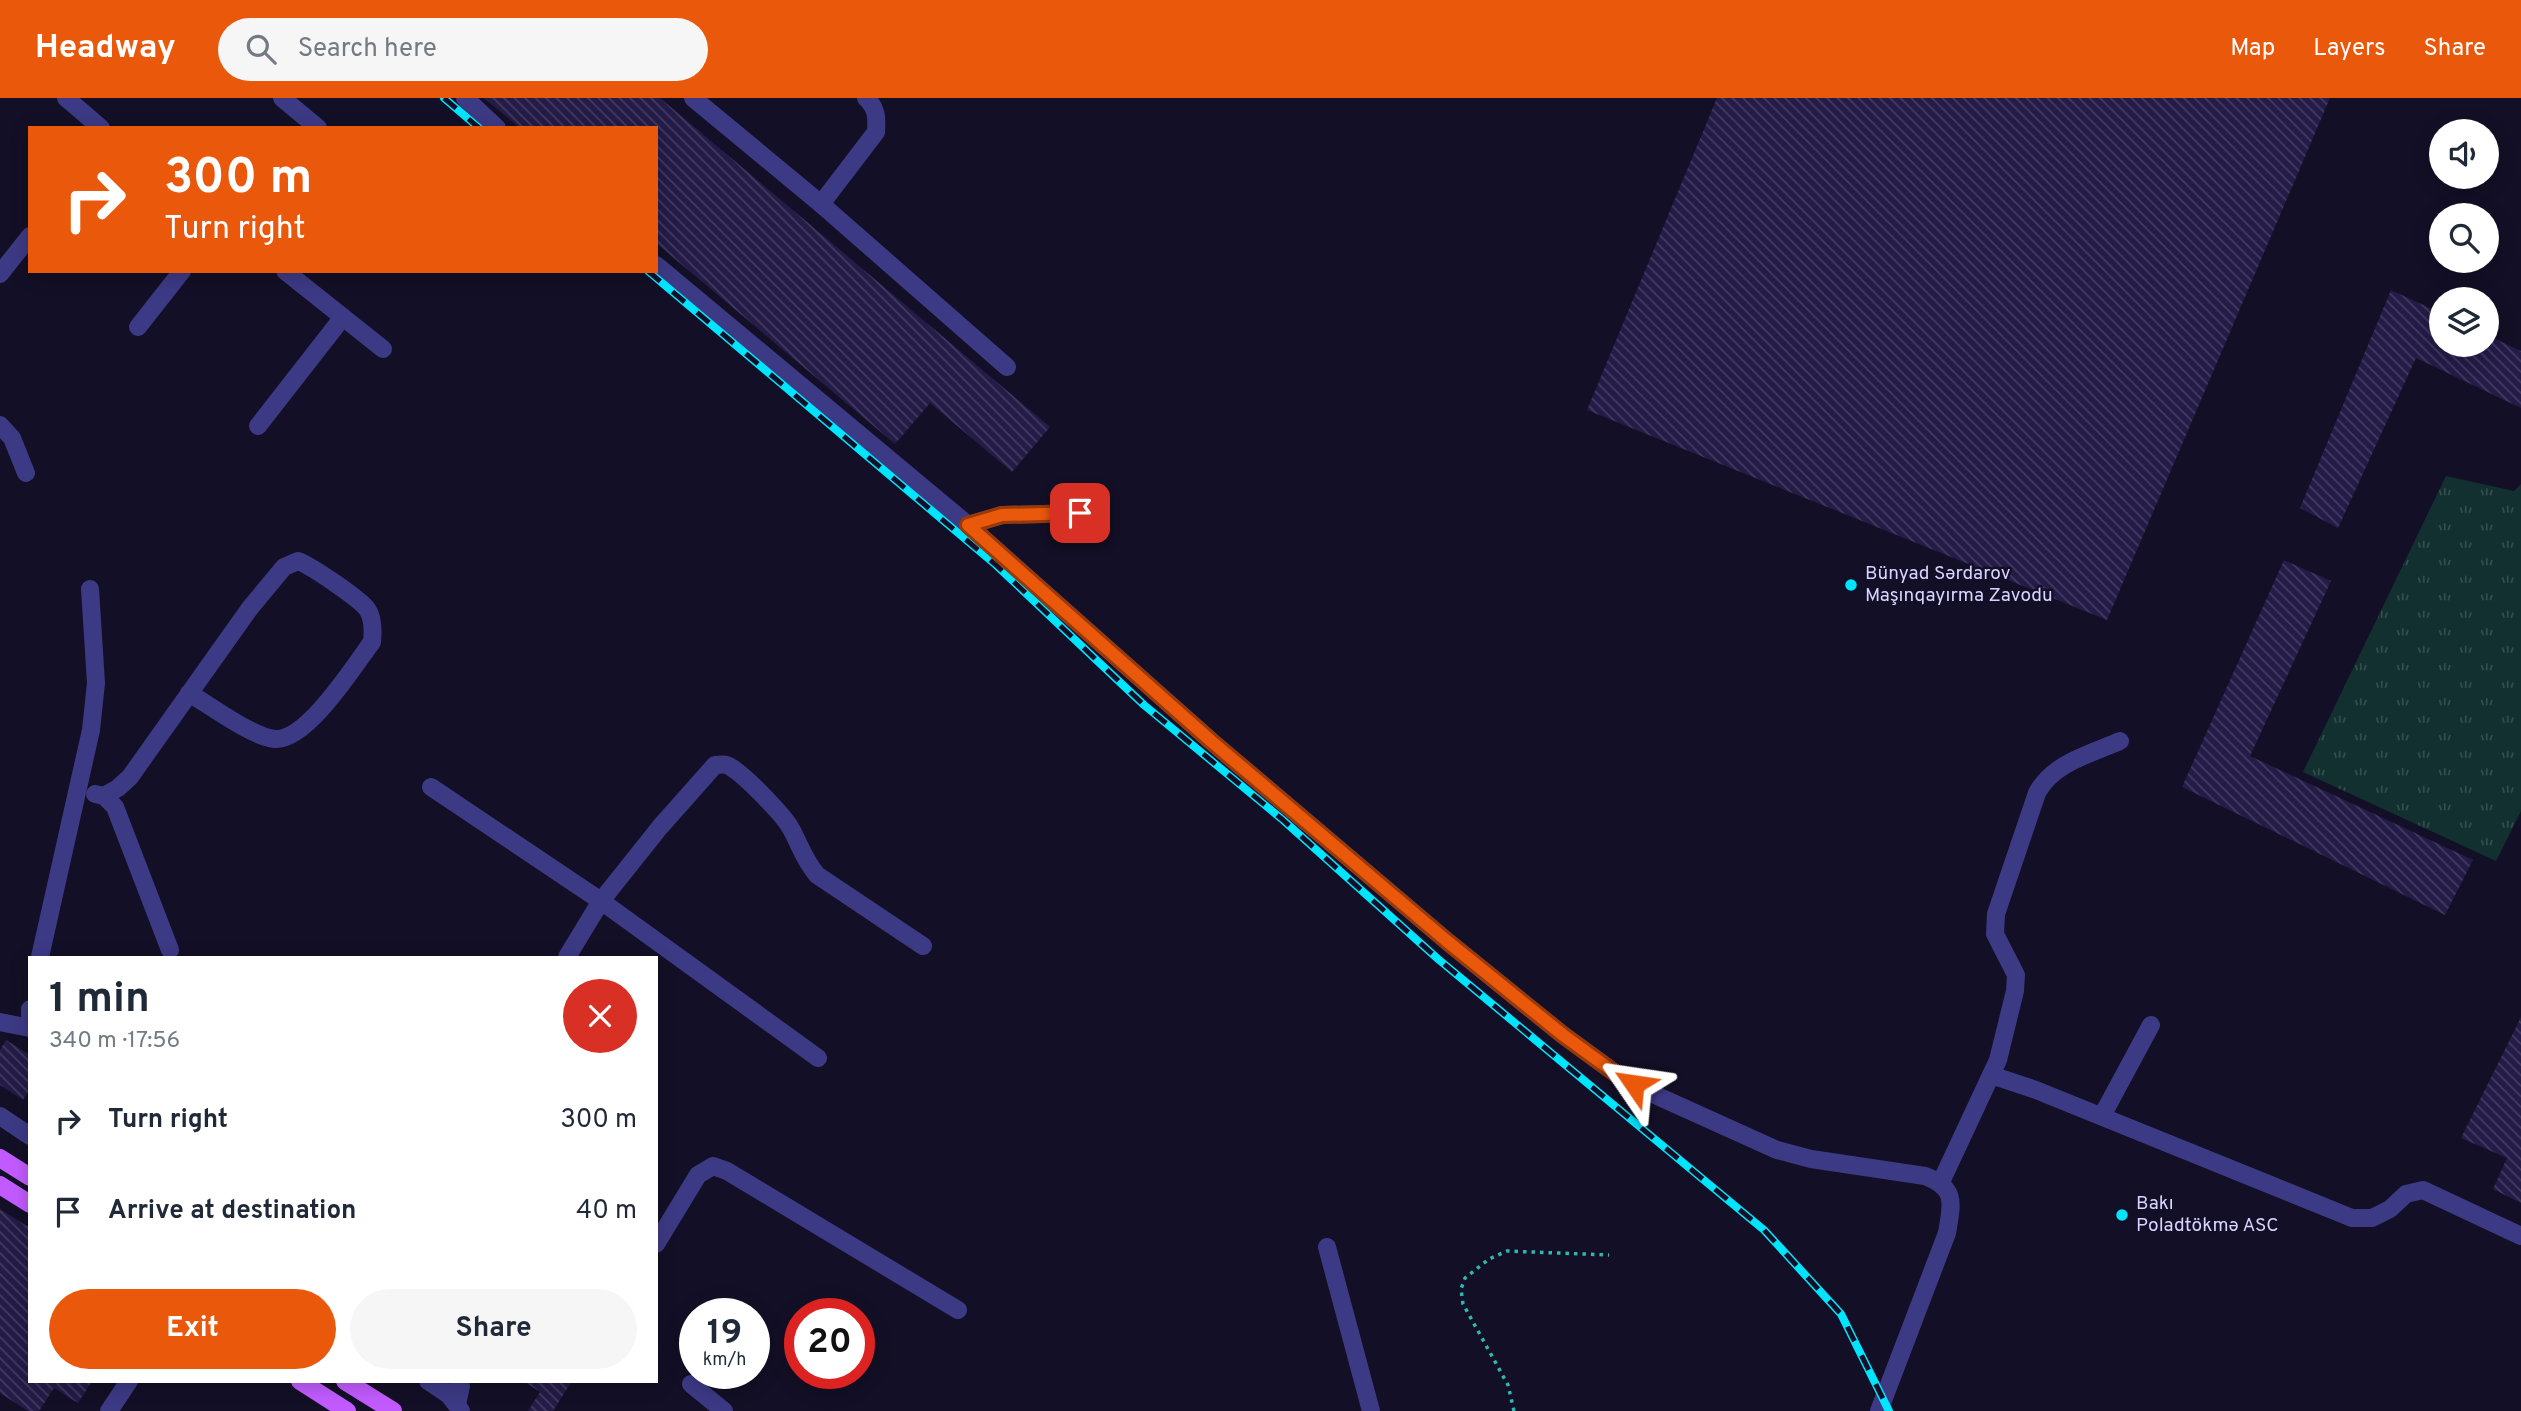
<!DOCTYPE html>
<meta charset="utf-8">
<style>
:root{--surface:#fff;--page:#f6f6f7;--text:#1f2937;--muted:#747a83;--accent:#ea580c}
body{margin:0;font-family:Overpass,sans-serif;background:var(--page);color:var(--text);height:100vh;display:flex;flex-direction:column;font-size:26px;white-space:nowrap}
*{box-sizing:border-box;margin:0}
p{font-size:23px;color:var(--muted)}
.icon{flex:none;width:38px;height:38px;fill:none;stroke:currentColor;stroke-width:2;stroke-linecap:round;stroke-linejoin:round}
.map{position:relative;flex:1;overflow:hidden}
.side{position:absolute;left:28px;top:858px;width:630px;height:427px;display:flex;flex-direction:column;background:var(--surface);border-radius:0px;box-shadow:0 4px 18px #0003}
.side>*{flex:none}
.banner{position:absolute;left:28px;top:28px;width:630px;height:147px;border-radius:0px;box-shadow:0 4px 18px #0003;background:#ea580c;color:#fff;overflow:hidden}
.fabs{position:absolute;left:2429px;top:21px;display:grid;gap:14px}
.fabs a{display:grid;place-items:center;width:70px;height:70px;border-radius:50%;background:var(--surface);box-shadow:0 4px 18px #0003;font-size:35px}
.speed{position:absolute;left:679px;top:1200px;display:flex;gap:14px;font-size:35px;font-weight:700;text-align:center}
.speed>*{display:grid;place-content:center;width:91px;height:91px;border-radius:50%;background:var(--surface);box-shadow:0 4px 18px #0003;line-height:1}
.speed small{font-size:18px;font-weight:400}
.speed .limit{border:10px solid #d22;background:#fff;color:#111}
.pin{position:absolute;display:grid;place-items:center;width:60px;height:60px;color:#fff;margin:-30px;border-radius:14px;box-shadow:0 4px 10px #0006}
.me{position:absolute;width:77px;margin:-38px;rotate:302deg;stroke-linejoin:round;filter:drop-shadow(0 0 5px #0008)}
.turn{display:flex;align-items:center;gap:24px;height:147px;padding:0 21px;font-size:32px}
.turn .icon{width:91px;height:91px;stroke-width:2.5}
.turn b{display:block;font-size:49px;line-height:60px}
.round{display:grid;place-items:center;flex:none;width:74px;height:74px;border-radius:37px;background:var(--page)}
.headline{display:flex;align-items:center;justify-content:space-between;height:119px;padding:0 21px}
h1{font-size:42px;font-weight:700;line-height:52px}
.primary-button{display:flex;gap:14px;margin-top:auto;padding:14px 21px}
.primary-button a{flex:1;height:80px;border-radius:42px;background:var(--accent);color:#fff;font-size:28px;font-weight:700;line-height:80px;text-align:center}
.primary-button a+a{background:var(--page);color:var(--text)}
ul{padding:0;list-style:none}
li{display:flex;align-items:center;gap:21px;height:91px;padding:0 21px}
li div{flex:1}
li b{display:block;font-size:26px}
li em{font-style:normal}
header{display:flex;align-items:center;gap:42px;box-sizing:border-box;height:98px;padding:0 35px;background:var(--accent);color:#fff}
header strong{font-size:33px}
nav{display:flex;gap:38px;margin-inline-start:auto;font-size:24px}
.search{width:490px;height:63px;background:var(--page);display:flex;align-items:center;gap:18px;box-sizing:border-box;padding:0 24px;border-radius:38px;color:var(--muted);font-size:26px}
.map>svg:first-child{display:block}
.park{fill:url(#park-tufts)}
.building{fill:url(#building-back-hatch)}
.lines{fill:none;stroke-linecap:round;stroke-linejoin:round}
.path{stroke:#2fb8b0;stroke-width:3.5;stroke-dasharray:3.5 5;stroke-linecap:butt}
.minor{stroke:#3d3a85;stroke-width:18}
.major{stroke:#c25bff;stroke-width:18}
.rail-casing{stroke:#00e5ff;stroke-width:8}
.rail{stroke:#130f26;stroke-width:5;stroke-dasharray:16;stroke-linecap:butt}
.route-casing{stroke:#983908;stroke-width:18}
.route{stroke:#ea580c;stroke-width:12}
.poi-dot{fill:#00e5ff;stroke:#130f26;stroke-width:2.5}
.labels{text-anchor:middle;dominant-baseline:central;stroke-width:5;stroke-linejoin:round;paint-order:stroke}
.poi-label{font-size:19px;fill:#d9d4ff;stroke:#130f26;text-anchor:start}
</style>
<header>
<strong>Headway</strong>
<div class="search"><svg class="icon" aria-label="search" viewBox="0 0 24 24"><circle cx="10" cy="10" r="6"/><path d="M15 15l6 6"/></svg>Search here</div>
<nav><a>Map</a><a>Layers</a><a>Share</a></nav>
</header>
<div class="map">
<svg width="2521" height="1313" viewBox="0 0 2521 1313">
<defs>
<pattern id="park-tufts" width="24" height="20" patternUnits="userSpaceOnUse" patternTransform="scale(1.75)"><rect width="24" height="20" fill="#12302f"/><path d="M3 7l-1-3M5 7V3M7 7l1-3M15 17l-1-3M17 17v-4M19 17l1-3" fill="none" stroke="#344d4e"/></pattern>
<pattern id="building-back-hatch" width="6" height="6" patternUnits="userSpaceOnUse" patternTransform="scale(1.75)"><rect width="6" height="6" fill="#241b47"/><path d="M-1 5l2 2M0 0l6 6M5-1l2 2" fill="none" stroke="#433b63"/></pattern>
</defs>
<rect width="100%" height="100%" fill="#130f26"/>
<!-- park -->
<polygon class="park" points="2446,378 2514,393 2521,386 2521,713 2496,763 2303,674"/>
<!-- building -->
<g class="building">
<polygon points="484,0 660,0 1050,329 1012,374 930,305 895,346 656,145 656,30 520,30"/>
<polygon points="1717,0 2330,0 2107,522 1587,312"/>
<polygon points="2391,192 2441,215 2441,247 2487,247 2487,237 2521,253 2521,310 2416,260 2338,430 2300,410"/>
<polygon points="2284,462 2331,483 2250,658 2473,762 2445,817 2182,689"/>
<polygon points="2521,919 2521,1105 2493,1091 2507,1060 2461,1040"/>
<polygon points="6,942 30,957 30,991 23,1002 0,987 0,952"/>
<polygon points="0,1111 30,1130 30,1283 92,1283 78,1305 54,1290 39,1313 28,1313 0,1295"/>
<polygon points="523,1283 572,1283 553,1313 528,1313 540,1294"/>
</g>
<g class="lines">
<!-- path -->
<polyline class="path" points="1514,1313 1508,1287 1463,1206 1461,1191 1465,1180 1489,1161 1507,1153 1609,1157"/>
<!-- minor -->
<g class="minor">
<polyline points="66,0 101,30"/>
<polyline points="282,0 318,30"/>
<polyline points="465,0 497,30"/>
<polyline points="693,0 821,106 1007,269"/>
<path d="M821,106L876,34C877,20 877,10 866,0"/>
<path d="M656,167L968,427L1211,643L1448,844L1563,937L1615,975L1653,996L1777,1052L1811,1061L1925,1078C1957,1090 1952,1105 1947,1135L1879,1313"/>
<polyline points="285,173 383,251"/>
<polyline points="0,176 30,138"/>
<polyline points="138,229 182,173"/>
<polyline points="0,327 12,340 26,375"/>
<polyline points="258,328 343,219"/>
<polyline points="968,427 1002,417 1080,415"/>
<polyline points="431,689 601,803 818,960"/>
<polyline points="95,696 104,698 115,709 170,852"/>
<path d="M104,698L118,690L130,679L250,510L284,469L298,463C310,467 360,501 367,511C373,519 373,534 372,544C354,568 307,643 275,641C254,640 209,607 189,595"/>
<polyline points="40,859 91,632 96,585 90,491"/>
<path d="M567,859L601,803L660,729L715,667C719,667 723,666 726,667C738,669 783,717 790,729C801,748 802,759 817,777L923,848"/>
<polyline points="30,911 30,917"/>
<polyline points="0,924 30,930"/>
<polyline points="1991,977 2036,992 2352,1120 2372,1120 2390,1111 2406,1096 2423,1092 2521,1138"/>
<polyline points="0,1018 30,1038"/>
<polyline points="2102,1018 2151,927"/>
<path d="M1941,1084L1998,962L2015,893L2016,877L1995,836L1996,816L2037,695C2053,665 2090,656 2120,643"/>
<polyline points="656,1146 698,1077 713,1068 727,1073 958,1212"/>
<polyline points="1327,1149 1371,1313"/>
<polyline points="428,1283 449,1297 461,1313"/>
<polyline points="457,1283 461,1288 457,1306"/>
<polyline points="691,1286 724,1313"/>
<polyline points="109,1313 129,1283"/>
</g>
<!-- major -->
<g class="major">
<polyline points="0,1060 30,1079"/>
<polyline points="0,1087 30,1106"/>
<polyline points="300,1283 347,1313"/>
<polyline points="345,1283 393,1313"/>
</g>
<!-- rail casing -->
<g class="rail-casing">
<g id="rail">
<polyline points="444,0 479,30"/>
<polyline points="648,173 996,467 1144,607 1283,722 1438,861 1764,1132 1841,1216 1889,1313"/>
</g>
</g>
<!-- rail -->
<use href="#rail" class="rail"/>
</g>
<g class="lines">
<!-- route casing -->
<g class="route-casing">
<polyline id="route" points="1080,415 1002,417 968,427 1211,643 1448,844 1563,937 1615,975 1634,986"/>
</g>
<!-- route -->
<use href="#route" class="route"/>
</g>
<!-- markers -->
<g class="poi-dot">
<circle cx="1851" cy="487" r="7"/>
<circle cx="2122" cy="1117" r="7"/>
</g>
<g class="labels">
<!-- poi labels -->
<g class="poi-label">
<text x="1865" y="476">Bünyad Sərdarov<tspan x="1865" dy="22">Maşınqayırma Zavodu</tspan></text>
<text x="2136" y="1106">Bakı<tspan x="2136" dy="22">Poladtökmə ASC</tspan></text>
</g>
</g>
</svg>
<div class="fabs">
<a><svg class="icon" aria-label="sound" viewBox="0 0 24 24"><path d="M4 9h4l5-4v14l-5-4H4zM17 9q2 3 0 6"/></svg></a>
<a><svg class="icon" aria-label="search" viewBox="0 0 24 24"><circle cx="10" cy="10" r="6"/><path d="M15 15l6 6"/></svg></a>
<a><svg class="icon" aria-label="layers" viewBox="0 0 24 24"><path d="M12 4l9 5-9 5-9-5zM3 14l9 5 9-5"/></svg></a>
</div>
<div class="speed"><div>19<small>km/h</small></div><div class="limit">20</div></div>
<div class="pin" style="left:1080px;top:415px;background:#d93025"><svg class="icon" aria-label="arrive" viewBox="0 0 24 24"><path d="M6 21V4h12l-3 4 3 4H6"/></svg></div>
<svg class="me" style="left:1634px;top:986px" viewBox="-20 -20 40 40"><path d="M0-17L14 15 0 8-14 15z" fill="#ea580c" stroke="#fff" stroke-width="4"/></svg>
<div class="banner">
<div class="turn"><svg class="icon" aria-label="right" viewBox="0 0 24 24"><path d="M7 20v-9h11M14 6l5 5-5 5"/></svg><div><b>300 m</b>Turn right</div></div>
</div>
<section class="side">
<div class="headline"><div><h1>1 min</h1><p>340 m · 17:56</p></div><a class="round" style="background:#d93025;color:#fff"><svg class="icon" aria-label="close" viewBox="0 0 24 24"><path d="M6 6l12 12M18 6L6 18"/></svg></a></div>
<ul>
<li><svg class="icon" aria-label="right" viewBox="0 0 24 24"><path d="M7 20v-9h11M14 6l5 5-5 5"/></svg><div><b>Turn right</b></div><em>300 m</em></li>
<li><svg class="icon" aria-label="arrive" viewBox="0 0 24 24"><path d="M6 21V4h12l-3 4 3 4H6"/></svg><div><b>Arrive at destination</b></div><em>40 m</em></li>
</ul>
<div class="primary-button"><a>Exit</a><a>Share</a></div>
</section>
</div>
